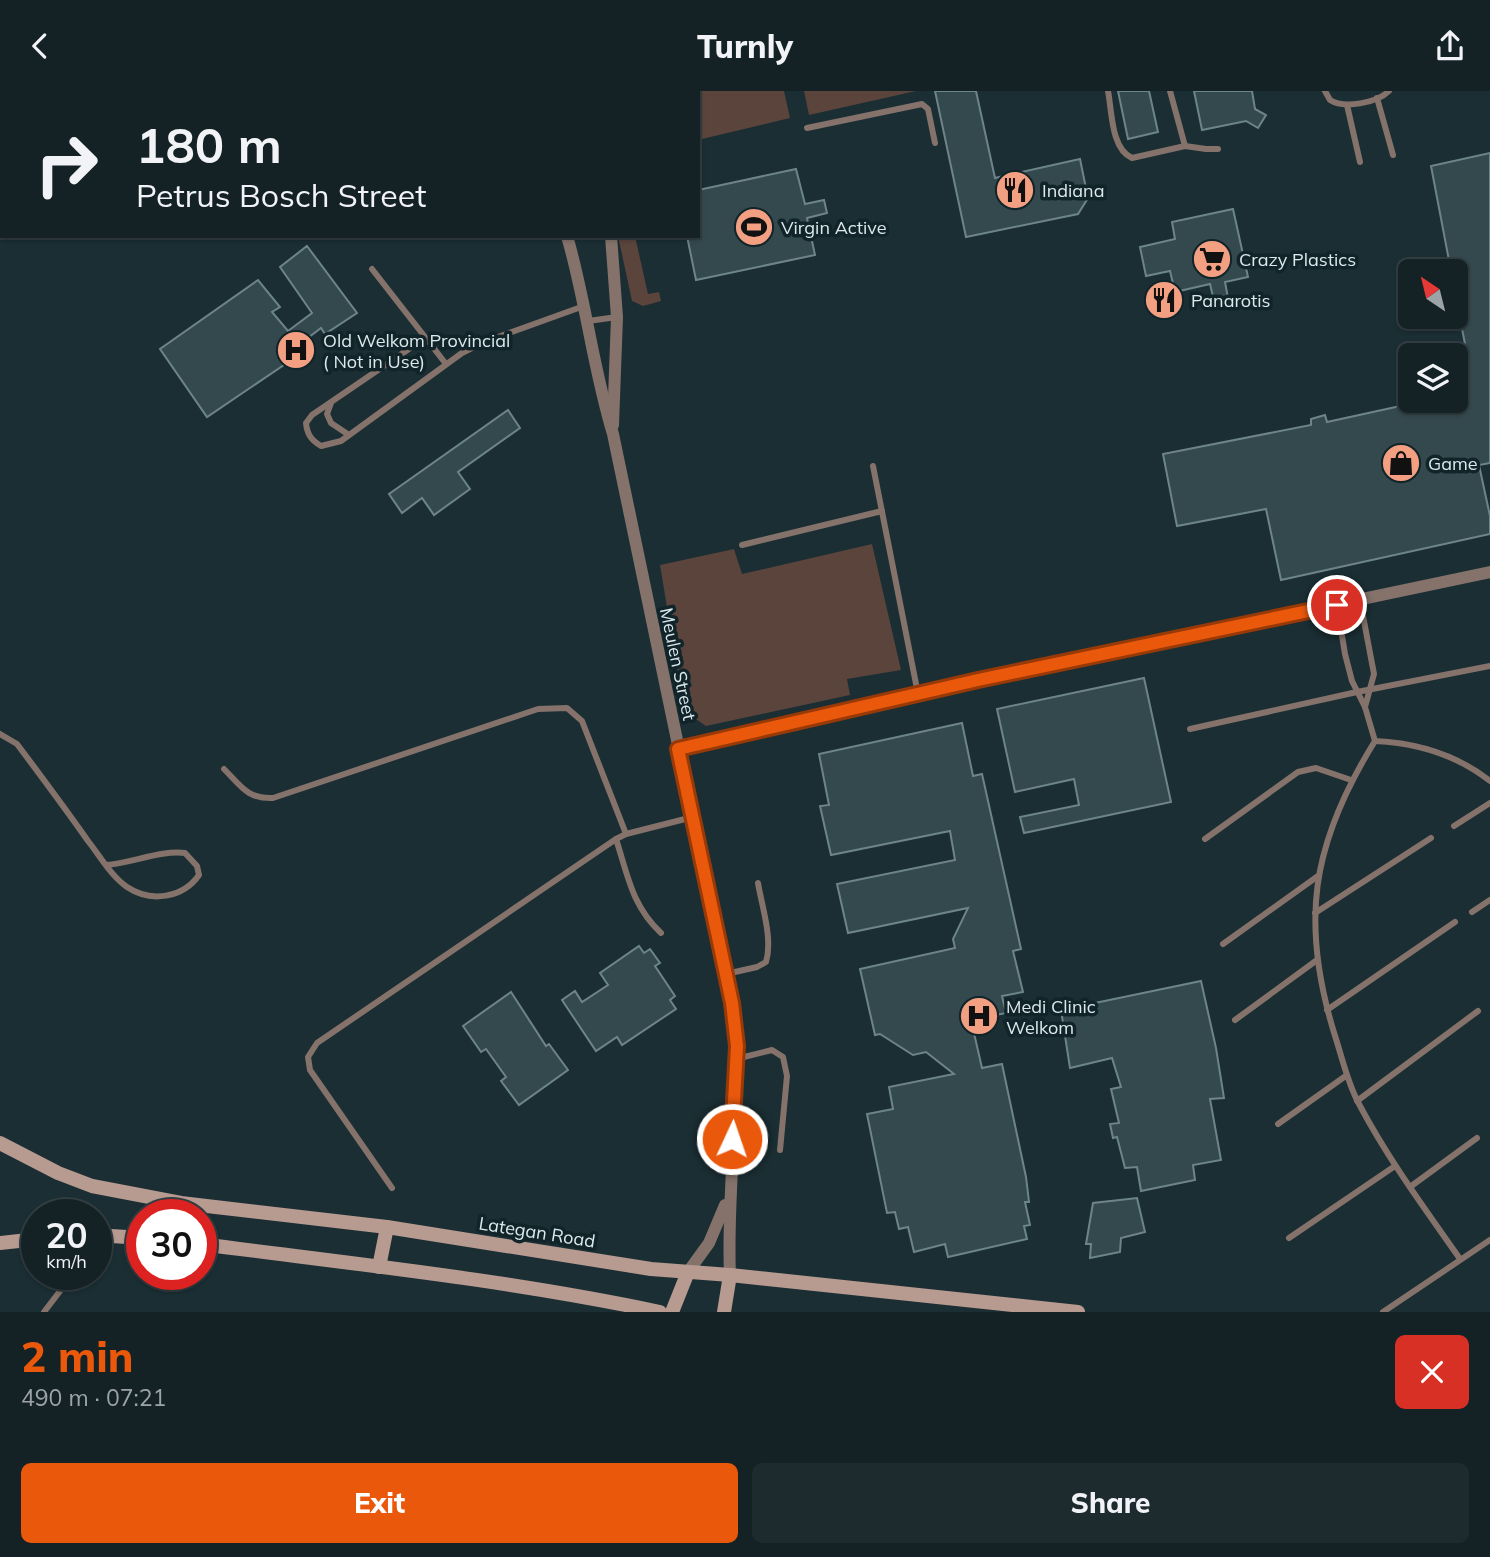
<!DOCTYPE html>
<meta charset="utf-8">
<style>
:root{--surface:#142226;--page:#1d2a2e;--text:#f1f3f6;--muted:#9da4a7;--line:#333f43;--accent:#ea580c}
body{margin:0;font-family:Mulish,sans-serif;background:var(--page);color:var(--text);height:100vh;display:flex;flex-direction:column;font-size:26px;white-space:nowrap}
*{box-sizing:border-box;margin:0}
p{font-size:23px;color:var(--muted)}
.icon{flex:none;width:38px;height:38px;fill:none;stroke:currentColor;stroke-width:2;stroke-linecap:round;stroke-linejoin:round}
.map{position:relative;height:1221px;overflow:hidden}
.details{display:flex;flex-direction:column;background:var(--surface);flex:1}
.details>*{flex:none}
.guide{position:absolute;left:0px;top:0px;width:700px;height:147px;box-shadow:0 2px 5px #0004,0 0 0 2px var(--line);background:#142226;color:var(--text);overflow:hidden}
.needle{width:46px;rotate:325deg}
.buttons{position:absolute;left:1398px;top:168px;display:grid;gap:14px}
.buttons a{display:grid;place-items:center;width:70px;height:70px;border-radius:10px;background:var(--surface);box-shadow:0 2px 5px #0004,0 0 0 2px var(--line);font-size:35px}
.speed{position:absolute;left:21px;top:1108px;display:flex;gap:14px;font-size:35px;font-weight:700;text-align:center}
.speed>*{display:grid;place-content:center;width:91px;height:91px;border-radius:50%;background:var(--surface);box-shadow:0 2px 5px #0004,0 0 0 2px var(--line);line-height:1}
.speed small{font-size:18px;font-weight:400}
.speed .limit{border:10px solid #d22;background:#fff;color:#111}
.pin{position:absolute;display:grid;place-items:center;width:60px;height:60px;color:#fff;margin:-30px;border:4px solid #fff;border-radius:50%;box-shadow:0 2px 7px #0007}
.me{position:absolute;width:77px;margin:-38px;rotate:3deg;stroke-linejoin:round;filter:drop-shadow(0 0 5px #0008)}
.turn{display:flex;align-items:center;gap:24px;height:147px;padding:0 21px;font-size:32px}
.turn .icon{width:91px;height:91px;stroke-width:2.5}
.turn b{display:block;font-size:49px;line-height:60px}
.round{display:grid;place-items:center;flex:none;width:74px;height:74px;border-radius:10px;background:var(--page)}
.summary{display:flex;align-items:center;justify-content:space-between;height:119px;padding:0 21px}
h1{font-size:42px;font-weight:800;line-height:52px;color:var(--accent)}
.action{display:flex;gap:14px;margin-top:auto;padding:14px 21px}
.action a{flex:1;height:80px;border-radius:10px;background:var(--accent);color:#fff;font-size:28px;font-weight:800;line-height:80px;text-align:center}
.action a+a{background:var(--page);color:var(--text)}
header{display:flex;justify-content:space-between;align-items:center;height:91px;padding:0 21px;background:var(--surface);font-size:32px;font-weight:800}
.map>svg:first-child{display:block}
.green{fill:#5a443c}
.building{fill:#34494e;stroke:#6d8489;stroke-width:2}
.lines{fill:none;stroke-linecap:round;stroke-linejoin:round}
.lane{stroke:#84726b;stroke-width:6}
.street{stroke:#84726b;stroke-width:12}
.secondary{stroke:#b79a90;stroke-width:14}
.route-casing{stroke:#983908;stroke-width:18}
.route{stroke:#ea580c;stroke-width:12}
.labels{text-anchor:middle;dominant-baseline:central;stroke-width:7;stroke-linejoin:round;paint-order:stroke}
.poi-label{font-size:18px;fill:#dce8ec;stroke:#102429;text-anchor:start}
.street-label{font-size:18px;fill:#dce8ec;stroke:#102429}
</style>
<header><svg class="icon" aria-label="back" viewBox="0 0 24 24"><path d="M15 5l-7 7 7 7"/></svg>Turnly<svg class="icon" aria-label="share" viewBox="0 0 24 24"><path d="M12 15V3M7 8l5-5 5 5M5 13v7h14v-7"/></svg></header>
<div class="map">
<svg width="1490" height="1221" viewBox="0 0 1490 1221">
<rect width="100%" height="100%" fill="#1a2e33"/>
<!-- green -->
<g class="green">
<polygon points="694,0 784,0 790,27 698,49 698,2 690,2"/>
<polygon points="804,0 916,0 809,24"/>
<polygon points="618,145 635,145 648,203 659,201 661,210 643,215 632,210"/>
<polygon points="872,453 901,579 847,588 850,604 706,635 684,620 660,474 734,458 742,483"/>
</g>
<!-- building -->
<g class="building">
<polygon points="935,0 976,0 995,87 1080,68 1088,107 1078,123 966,146"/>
<polygon points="1118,0 1149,0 1158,41 1128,48"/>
<polygon points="1194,0 1252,0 1255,18 1266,24 1258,37 1246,30 1202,39"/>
<polygon points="1490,62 1490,372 1479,374 1490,425 1490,443 1281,489 1266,418 1177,435 1163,363 1311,334 1311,328 1325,324 1327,331 1423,310 1456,310 1456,267 1465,253 1456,207 1456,180 1451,180 1431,75"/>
<polygon points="796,78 805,113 824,109 827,122 807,127 815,164 696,189 687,145 698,145 698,99"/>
<polygon points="1233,118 1248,186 1225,191 1228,207 1214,210 1210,193 1175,201 1170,180 1146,185 1140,156 1175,148 1172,131"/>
<polygon points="307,155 357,222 325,243 321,237 304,250 309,257 207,326 160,258 258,189 280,216 272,221 288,240 312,222 280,176"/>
<polygon points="508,319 520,337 458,381 470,398 434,424 422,407 402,422 389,403"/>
<polygon points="1144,587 1171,711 1024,742 1020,726 1079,714 1074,688 1015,701 997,618"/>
<polygon points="962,632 973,685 982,683 1021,858 1013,860 1023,901 1002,905 1006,922 971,929 982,977 1002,973 1026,1086 1029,1111 1025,1111 1030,1134 1024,1135 1027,1148 948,1166 945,1153 914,1161 908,1136 899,1138 895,1121 887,1122 867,1023 893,1018 889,996 954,983 926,961 913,964 880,943 875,944 860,878 955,857 953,848 968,817 848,842 837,793 955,769 950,740 831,764 820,715 829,714 819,663"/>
<polygon points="639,855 644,862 650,858 660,872 655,875 675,905 670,909 676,918 622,954 617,946 596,960 562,909 575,900 582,911 608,894 600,882"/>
<polygon points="1201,890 1216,957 1224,1007 1210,1008 1221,1069 1193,1074 1195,1089 1141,1100 1137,1076 1125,1077 1117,1046 1113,1047 1110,1033 1119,1032 1111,998 1121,996 1112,967 1070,977 1061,919"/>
<polygon points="511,901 546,955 549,953 568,979 519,1014 501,990 506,986 486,958 481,961 463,935"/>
<polygon points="1137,1107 1145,1141 1121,1147 1120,1161 1090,1167 1091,1153 1086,1153 1093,1112"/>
</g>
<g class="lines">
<!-- lane -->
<g class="lane">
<polyline points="69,0 70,2"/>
<path d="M1108,0C1112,20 1111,58 1132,67L1185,55L1170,0"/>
<path d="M1325,0L1330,9C1344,18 1377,12 1389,0"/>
<polyline points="1377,7 1393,64"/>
<polyline points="1347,14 1360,71"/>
<polyline points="807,37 922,13 928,18 935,52"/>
<polyline points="1185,55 1206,58 1218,58"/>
<polyline points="0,58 2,58"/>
<polyline points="372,178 446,273"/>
<polyline points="588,230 617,226"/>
<path d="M425,247L312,324L306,332C307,343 311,349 321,355L341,350L462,262L484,251L584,215"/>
<polyline points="331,312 327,323 331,332 349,344"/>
<polyline points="873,375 918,603"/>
<polyline points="742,454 882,420"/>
<polyline points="1360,509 1374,583 1365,616"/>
<path d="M1337,514L1345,563L1352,590L1365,616L1375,650C1311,753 1299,832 1336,948C1343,970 1348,993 1359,1013C1388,1068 1425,1118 1460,1168"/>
<polyline points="1190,638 1357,601 1490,575"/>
<path d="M0,643L17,653C41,685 65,717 88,750C100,765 111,785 127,796C151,812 183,807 199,784L197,775L185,762C161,759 132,772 106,774"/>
<path d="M1375,650C1417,652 1457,664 1490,690"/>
<path d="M224,678C241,695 247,708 273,707L538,618L567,617L582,630L626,743"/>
<polyline points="1454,735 1490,712"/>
<path d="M616,748C628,785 632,815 661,842"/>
<polyline points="1205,748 1298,681 1316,677 1351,689"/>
<polyline points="1472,821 1490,809"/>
<polyline points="1315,822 1431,747"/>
<polyline points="1223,853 1318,785"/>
<path d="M726,883L757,876L766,871C773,848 762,816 758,792"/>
<polyline points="1327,919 1455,831"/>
<polyline points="1235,929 1317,869"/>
<polyline points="736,968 772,959 783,966 787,985 780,1059"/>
<polyline points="1357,1010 1478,920"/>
<polyline points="1278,1033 1347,984"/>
<polyline points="1410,1096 1477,1047"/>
<polyline points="392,1097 310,979 308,966 317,952 616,748 626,743 693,726"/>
<polyline points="1289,1147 1395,1075"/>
<polyline points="44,1221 73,1183"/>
<polyline points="1383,1221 1490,1149"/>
</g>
<!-- street -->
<g class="street">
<path d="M567,145C586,210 593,278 613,343L732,912C743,1002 726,1094 730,1184"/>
<polyline points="611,145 617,226 613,334"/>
<polyline points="678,658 978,589 1490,481"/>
<polyline points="688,1181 709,1152 725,1114"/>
</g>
<!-- secondary -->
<g class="secondary">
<polyline points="472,0 472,2"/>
<polyline points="423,2 427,0"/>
<polyline points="638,2 638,0"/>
<polyline points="677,2 680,0"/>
<polyline points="0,93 2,92"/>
<polyline points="0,132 2,131"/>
<polyline points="0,1052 58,1082 92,1095 181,1112 387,1136 651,1178 730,1184 1078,1221"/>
<polyline points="96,1144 142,1147"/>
<polyline points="0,1152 37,1148"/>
<path d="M201,1153C354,1173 509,1189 660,1221"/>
<polyline points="379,1176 387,1136"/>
<polyline points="672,1221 688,1181"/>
<polyline points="724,1221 730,1184"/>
</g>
</g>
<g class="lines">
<!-- route casing -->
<g class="route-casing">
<polyline id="route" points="732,1048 737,955 732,912 678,658 978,589 1337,514"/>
</g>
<!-- route -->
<use href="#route" class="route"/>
</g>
<!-- icons -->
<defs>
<g id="restaurant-disc" transform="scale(2.0125)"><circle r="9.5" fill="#f39f82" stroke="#102429"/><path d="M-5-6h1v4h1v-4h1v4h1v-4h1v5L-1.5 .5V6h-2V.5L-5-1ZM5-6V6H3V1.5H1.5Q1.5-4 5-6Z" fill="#111"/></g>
<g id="stadium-disc" transform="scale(2.0125)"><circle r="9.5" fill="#f39f82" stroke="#102429"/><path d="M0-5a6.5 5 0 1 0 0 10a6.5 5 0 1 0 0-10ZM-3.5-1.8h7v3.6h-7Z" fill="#111"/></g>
<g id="supermarket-disc" transform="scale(2.0125)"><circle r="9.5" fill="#f39f82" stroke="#102429"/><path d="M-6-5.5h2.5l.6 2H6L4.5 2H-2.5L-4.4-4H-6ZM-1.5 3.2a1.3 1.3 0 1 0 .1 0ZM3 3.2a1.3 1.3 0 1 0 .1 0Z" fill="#111"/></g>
<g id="hospital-disc" transform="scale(2.0125)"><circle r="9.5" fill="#f39f82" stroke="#102429"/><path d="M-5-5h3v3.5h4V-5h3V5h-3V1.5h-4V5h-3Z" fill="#111"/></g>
<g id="shop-disc" transform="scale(2.0125)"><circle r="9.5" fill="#f39f82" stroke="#102429"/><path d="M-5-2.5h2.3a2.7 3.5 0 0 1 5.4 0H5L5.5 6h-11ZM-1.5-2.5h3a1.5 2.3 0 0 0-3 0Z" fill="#111"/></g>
</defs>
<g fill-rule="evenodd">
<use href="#restaurant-disc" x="1015" y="99"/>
<use href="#stadium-disc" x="754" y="136"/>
<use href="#supermarket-disc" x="1212" y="168"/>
<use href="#restaurant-disc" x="1164" y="209"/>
<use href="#hospital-disc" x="296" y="259"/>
<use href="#shop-disc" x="1401" y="372"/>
<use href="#hospital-disc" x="979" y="925"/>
</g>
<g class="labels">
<!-- poi labels -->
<g class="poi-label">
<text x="1042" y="99">Indiana</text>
<text x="781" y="136">Virgin Active</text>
<text x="1239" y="168">Crazy Plastics</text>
<text x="1191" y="209">Panarotis</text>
<text x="323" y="249">Old Welkom Provincial<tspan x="323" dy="21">( Not in Use)</tspan></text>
<text x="1428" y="372">Game</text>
<text x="1006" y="915">Medi Clinic<tspan x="1006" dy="21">Welkom</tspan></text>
</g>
<!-- street labels -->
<g class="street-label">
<text transform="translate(678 573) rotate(78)">Meulen Street</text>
<text transform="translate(537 1141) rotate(9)">Lategan Road</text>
</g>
</g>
</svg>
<div class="buttons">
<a><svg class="needle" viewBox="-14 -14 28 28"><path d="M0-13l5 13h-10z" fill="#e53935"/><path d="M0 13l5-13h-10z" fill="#9da4a7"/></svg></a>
<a><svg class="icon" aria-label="layers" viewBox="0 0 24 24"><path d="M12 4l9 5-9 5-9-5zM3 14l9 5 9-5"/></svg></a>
</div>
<div class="speed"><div>20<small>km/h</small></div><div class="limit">30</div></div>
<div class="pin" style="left:1337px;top:514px;background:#d93025"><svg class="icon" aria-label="arrive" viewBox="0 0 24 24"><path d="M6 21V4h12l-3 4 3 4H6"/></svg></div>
<svg class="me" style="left:732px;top:1048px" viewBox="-20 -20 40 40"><circle r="17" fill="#ea580c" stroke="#fff" stroke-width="3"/><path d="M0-11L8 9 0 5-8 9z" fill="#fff"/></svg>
<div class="guide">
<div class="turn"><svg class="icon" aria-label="right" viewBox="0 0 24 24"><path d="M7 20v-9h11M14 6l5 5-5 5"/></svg><div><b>180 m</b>Petrus Bosch Street</div></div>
</div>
</div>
<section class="details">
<div class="summary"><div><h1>2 min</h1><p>490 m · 07:21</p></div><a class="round" style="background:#d93025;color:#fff"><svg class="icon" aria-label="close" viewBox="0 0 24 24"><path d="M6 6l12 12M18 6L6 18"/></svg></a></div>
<div class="action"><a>Exit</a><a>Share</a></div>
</section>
